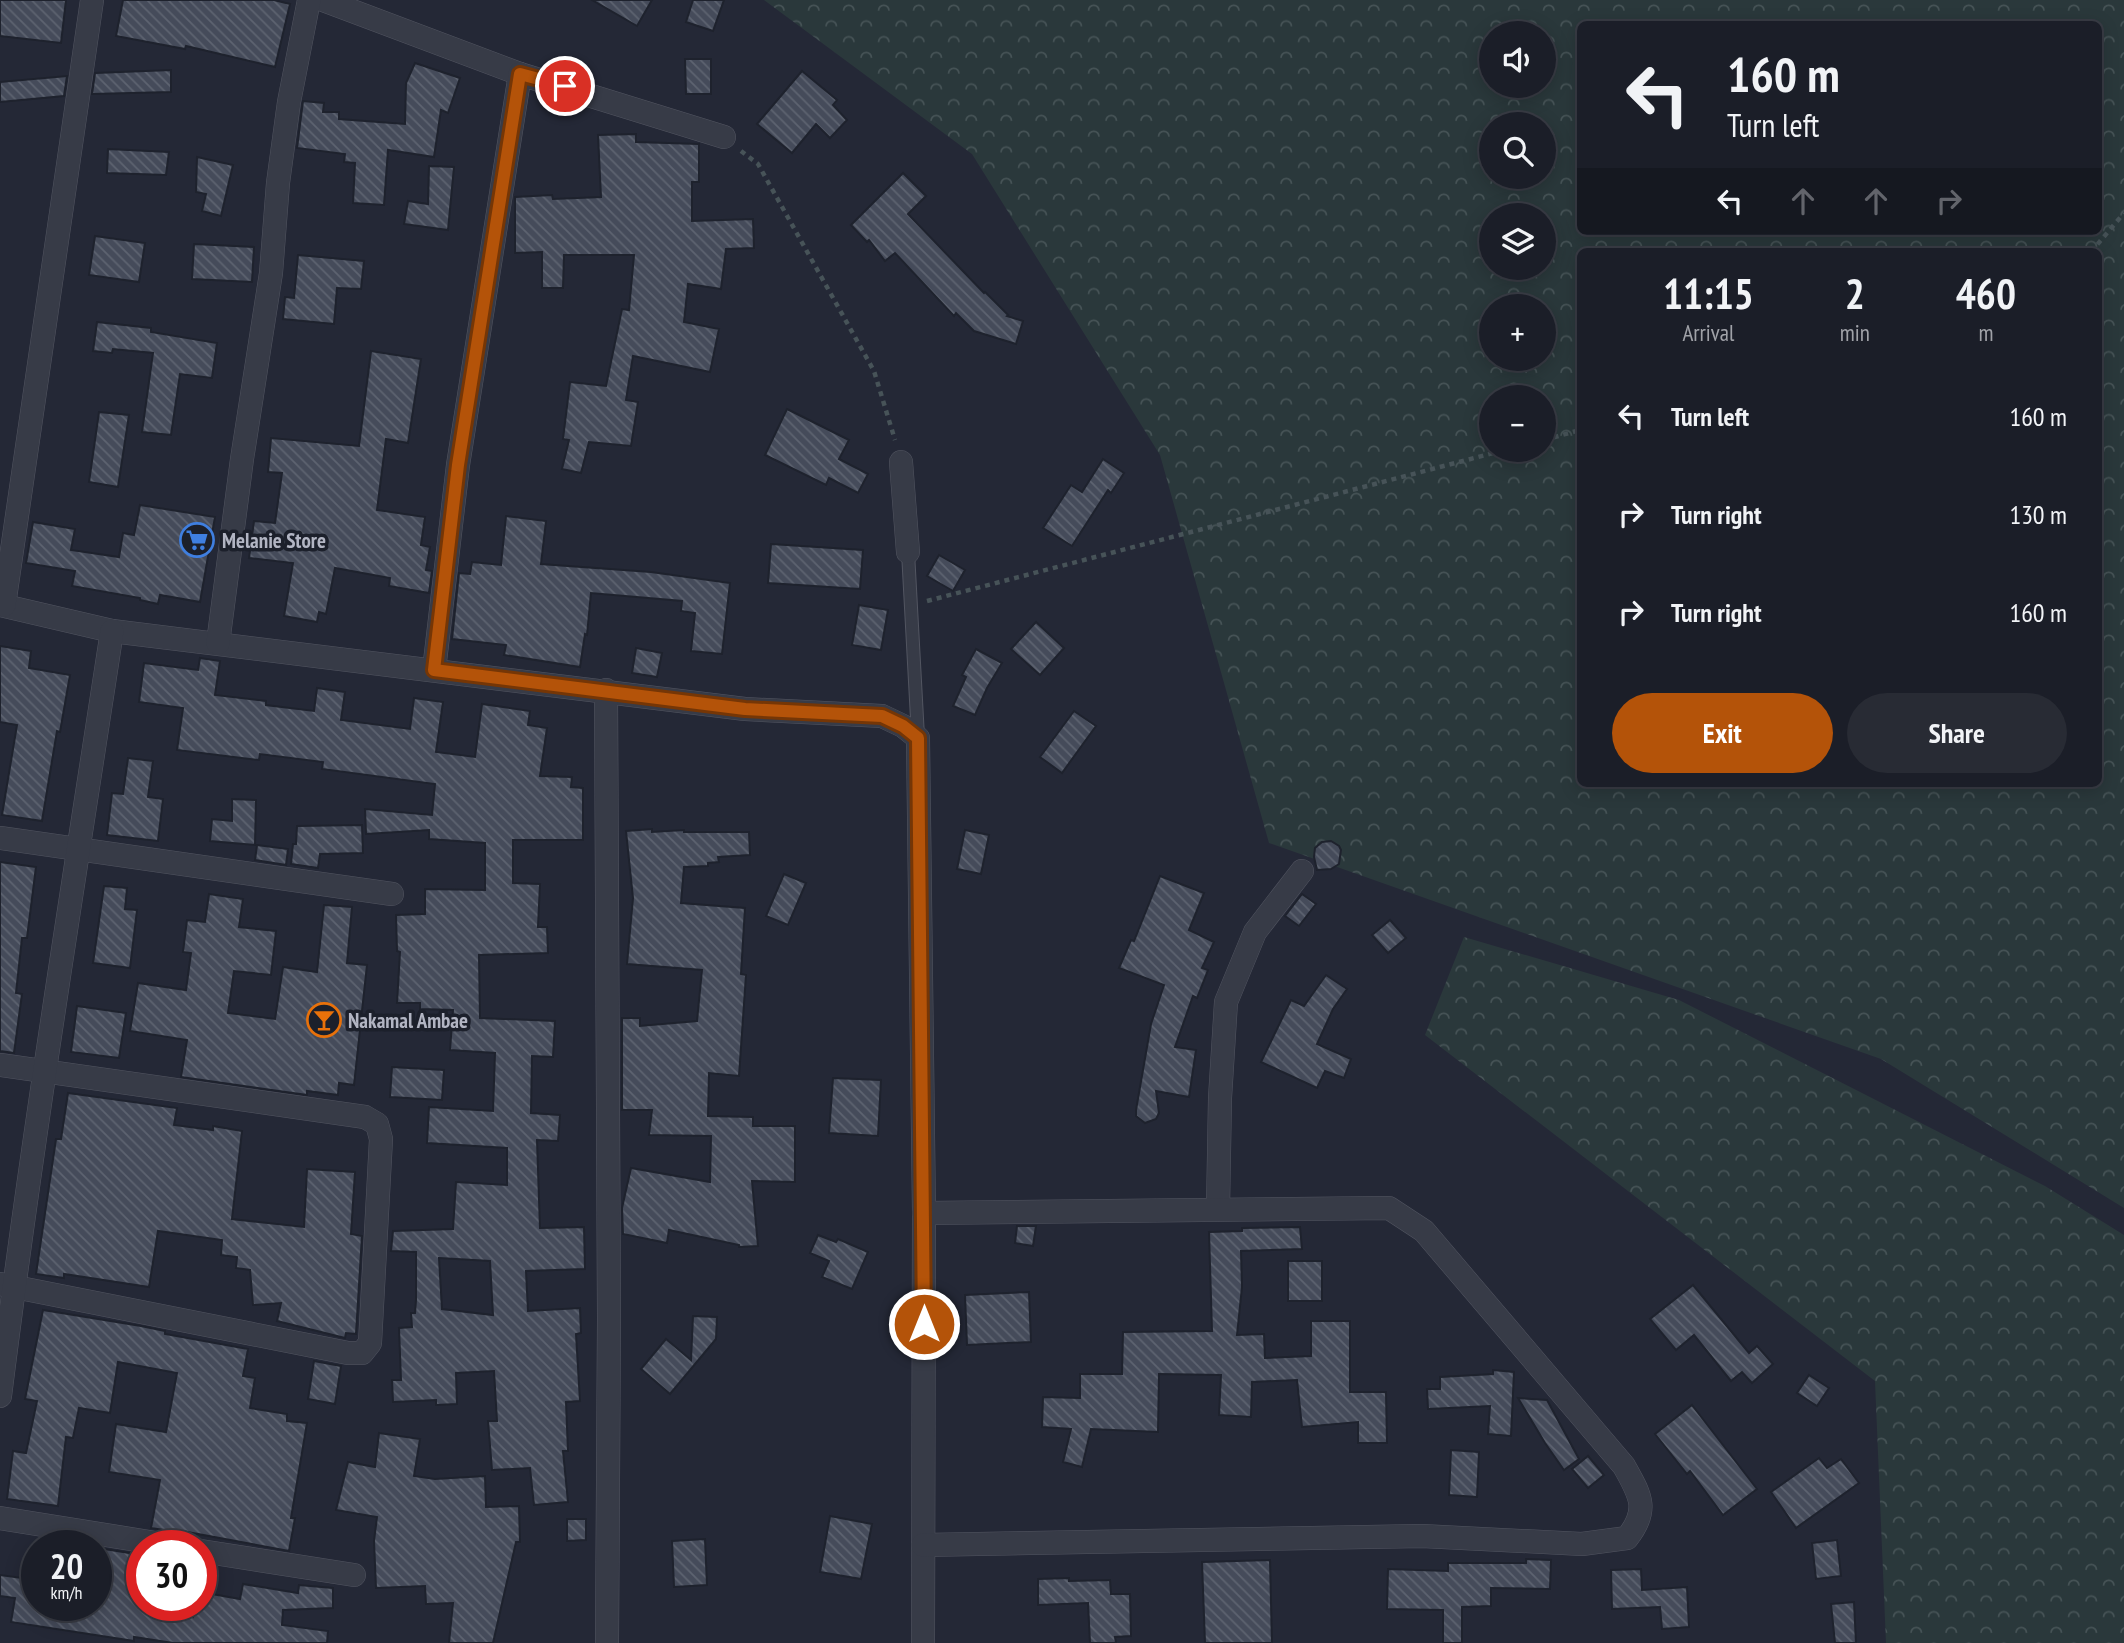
<!DOCTYPE html>
<meta charset="utf-8">
<style>
:root{--surface:#1b1e28;--page:#282b34;--text:#f1f3f6;--muted:#a0a2a8;--line:#393c45;--accent:#b45309}
body{margin:0;font-family:"PT Sans Narrow",sans-serif;background:var(--page);color:var(--text);height:100vh;display:flex;flex-direction:column;font-size:26px;white-space:nowrap}
*{box-sizing:border-box;margin:0}
p{font-size:23px;color:var(--muted)}
.icon{flex:none;width:38px;height:38px;fill:none;stroke:currentColor;stroke-width:2;stroke-linecap:round;stroke-linejoin:round}
.map{position:relative;flex:1;overflow:hidden}
.drawer{position:absolute;left:1577px;top:248px;width:525px;height:539px;display:flex;flex-direction:column;background:var(--surface);border-radius:10px;box-shadow:0 4px 18px #0003,0 0 0 2px var(--line)}
.drawer>*{flex:none}
.banner{position:absolute;left:1577px;top:21px;width:525px;height:214px;border-radius:10px;box-shadow:0 4px 18px #0003,0 0 0 2px var(--line);background:#1b1e28;color:var(--text);overflow:hidden}
.buttons{position:absolute;left:1479px;top:21px;display:grid;gap:14px}
.buttons a{display:grid;place-items:center;width:77px;height:77px;border-radius:50%;background:var(--surface);box-shadow:0 4px 18px #0003,0 0 0 2px var(--line);font-size:35px}
.speed{position:absolute;left:21px;top:1530px;display:flex;gap:14px;font-size:35px;font-weight:700;text-align:center}
.speed>*{display:grid;place-content:center;width:91px;height:91px;border-radius:50%;background:var(--surface);box-shadow:0 4px 18px #0003,0 0 0 2px var(--line);line-height:1}
.speed small{font-size:18px;font-weight:400}
.speed .limit{border:10px solid #d22;background:#fff;color:#111}
.pin{position:absolute;display:grid;place-items:center;width:60px;height:60px;color:#fff;margin:-30px;border:4px solid #fff;border-radius:50%;box-shadow:0 2px 7px #0007}
.me{position:absolute;width:77px;margin:-38px;rotate:0deg;stroke-linejoin:round;filter:drop-shadow(0 0 5px #0008)}
.turn{display:flex;align-items:center;gap:24px;height:147px;padding:0 35px;font-size:32px}
.turn .icon{width:91px;height:91px;stroke-width:2.5}
.turn b{display:block;font-size:49px;line-height:60px}
.lanes{display:flex;align-items:center;height:66px;padding:0 35px;background:#0003;justify-content:center;gap:35px;direction:ltr}
.lanes .off{opacity:.35}
.eta{display:flex;justify-content:space-evenly;align-items:center;height:119px;text-align:center}
.eta b{font-size:42px;font-weight:700;line-height:49px}
.button{display:flex;gap:14px;margin-top:auto;padding:14px 35px}
.button a{flex:1;height:80px;border-radius:42px;background:var(--accent);color:#fff;font-size:28px;font-weight:700;line-height:80px;text-align:center}
.button a+a{background:var(--page);color:var(--text)}
ul{padding:0;list-style:none}
li{display:flex;align-items:center;gap:21px;height:98px;padding:0 35px}
li div{flex:1}
li b{display:block;font-size:26px}
li em{font-style:normal}
.map>svg:first-child{display:block}
.forest{fill:url(#forest-crowns);fill-rule:evenodd}
.building{fill:url(#building-back-hatch);stroke:#1e222d;stroke-width:2;fill-rule:evenodd}
.lines{fill:none;stroke-linecap:round;stroke-linejoin:round}
.service-casing{stroke:#525561;stroke-width:14}
.minor-casing{stroke:#525561;stroke-width:24}
.path{stroke:#475358;stroke-width:4.5;stroke-dasharray:5 5;stroke-linecap:butt}
.service{stroke:#373b47;stroke-width:12}
.minor{stroke:#373b47;stroke-width:23}
.route-casing{stroke:#753606;stroke-width:18}
.route{stroke:#b45309;stroke-width:12}
.labels{text-anchor:middle;dominant-baseline:central;stroke-width:7;stroke-linejoin:round;paint-order:stroke}
.poi-label{font-size:21px;font-weight:bold;fill:#b2b5c3;stroke:#1c202b;text-anchor:start}
</style>
<div class="map">
<svg width="2124" height="1643" viewBox="0 0 2124 1643">
<defs>
<pattern id="forest-crowns" width="20" height="18" patternUnits="userSpaceOnUse" patternTransform="scale(1.75)"><rect width="20" height="18" fill="#2a383b"/><path d="M2 6a3 3 0 1 1 6 0M12 15a3 3 0 1 1 6 0" fill="none" stroke="#465356"/></pattern>
<pattern id="building-back-hatch" width="6" height="6" patternUnits="userSpaceOnUse" patternTransform="scale(1.75)"><rect width="6" height="6" fill="#454b5a"/><path d="M-1 5l2 2M0 0l6 6M5-1l2 2" fill="none" stroke="#5d6370"/></pattern>
</defs>
<rect width="100%" height="100%" fill="#242836"/>
<!-- forest -->
<g class="forest">
<path d="M764,0H2124V1208L1881,1059L1269,843L1160,455L972,154ZM1580,24H2098V231H1580ZM1491,33H1544V86H1491ZM1491,124H1544V177H1491ZM1491,215H1544V268H1491ZM1580,252H2098V784H1580ZM1491,306H1544V359H1491ZM1491,397H1544V450H1491Z"/>
<polygon points="1464,937 1679,1000 2045,1186 2124,1235 2124,1643 1886,1643 1875,1381 1425,1035"/>
</g>
<!-- building -->
<g class="building">
<polygon points="0,0 66,0 61,43 0,36"/>
<polygon points="123,0 274,0 290,4 275,67 186,46 185,49 116,36"/>
<polygon points="592,0 652,0 637,26"/>
<polygon points="693,0 724,0 713,31 686,22"/>
<polygon points="685,59 711,59 711,94 686,94"/>
<polygon points="415,63 460,78 448,113 441,110 434,157 388,150 384,205 353,203 355,163 344,162 345,154 297,148 303,101 324,103 323,112 339,112 339,119 405,124 406,83"/>
<polygon points="171,70 171,92 92,94 95,73"/>
<polygon points="802,71 837,100 833,105 847,120 830,138 816,124 792,153 757,124"/>
<polygon points="67,76 64,96 0,102 0,82"/>
<polygon points="636,134 636,142 699,144 699,182 692,182 692,221 753,219 754,248 726,249 721,289 688,284 684,322 719,329 710,372 633,356 626,400 638,402 631,446 589,442 581,473 562,469 569,440 563,439 570,382 606,386 622,309 629,310 634,255 564,255 563,288 542,288 542,252 515,253 515,197 552,195 553,199 601,197 598,135"/>
<polygon points="108,149 169,152 166,175 107,173"/>
<polygon points="197,157 233,165 221,216 202,211 206,194 196,192"/>
<polygon points="429,166 454,167 448,230 404,224 408,201 428,204"/>
<polygon points="903,173 926,196 908,214 984,293 985,292 1008,315 1007,316 1023,321 1016,344 974,331 956,313 954,316 895,253 885,261 869,240 867,242 851,225"/>
<polygon points="95,236 145,243 139,282 89,275"/>
<polygon points="194,244 254,247 252,282 192,279"/>
<polygon points="298,255 364,261 361,289 337,288 334,324 283,319 285,297 294,298"/>
<polygon points="97,322 151,328 151,332 217,343 212,378 180,374 171,435 142,432 153,353 113,349 112,353 93,351"/>
<polygon points="371,351 421,359 408,443 386,439 377,510 425,517 421,545 430,547 426,570 432,571 429,593 389,586 390,578 335,568 326,614 319,612 317,622 284,616 293,563 249,558 254,521 275,523 282,473 268,472 271,438 359,446"/>
<polygon points="787,409 849,440 839,459 868,474 858,493 829,478 826,485 765,455"/>
<polygon points="99,412 129,415 118,487 89,482"/>
<polygon points="1103,459 1124,473 1111,493 1108,490 1072,546 1043,528 1071,485 1082,492"/>
<polygon points="140,505 215,517 200,602 160,595 158,604 140,600 140,598 72,586 75,571 26,563 33,522 75,529 71,550 119,557 123,533 134,535"/>
<polygon points="506,516 546,521 541,564 651,572 730,583 722,654 691,651 695,613 681,611 682,601 591,593 587,635 585,634 580,667 504,655 506,645 452,639 459,573 470,574 472,562 501,565"/>
<polygon points="771,544 863,550 860,589 768,583"/>
<polygon points="939,555 965,570 953,591 927,576"/>
<polygon points="859,605 888,610 881,650 852,645"/>
<polygon points="1036,622 1064,648 1040,675 1011,649"/>
<polygon points="0,646 31,651 29,668 70,675 60,732 57,731 42,821 2,815 17,725 0,722"/>
<polygon points="636,648 662,653 657,677 632,673"/>
<polygon points="976,649 1002,663 987,688 975,715 953,706 966,677 962,675"/>
<path d="M200,658L220,661L215,695L266,701V705L314,711L317,688L345,692L341,720L410,729L414,698L443,702L436,752L475,757L482,704L530,711L528,725L547,728L540,776L572,777L571,787L583,788V840H513V883L540,884L538,927H547L548,953L479,955L480,1018L555,1021L553,1057L532,1056L531,1113L560,1115L558,1141L537,1140L540,1228L584,1227L585,1269L526,1271L528,1311L580,1308L581,1333L576,1334L580,1401L566,1402L568,1451H563L568,1502L534,1505L530,1468L492,1470L488,1421H497L494,1371L456,1373L457,1404L436,1405V1400L393,1402L392,1380H401L399,1328L412,1327L411,1313H415L416,1300V1252L391,1251L393,1231L453,1229L456,1182L507,1185V1148L427,1143L429,1107L493,1111L495,1053L450,1050L453,1010L420,1009V1003H397L400,952L397,951L396,915L425,914V889L485,890V843L429,839V830L366,834L365,809L432,815L435,784L322,769L323,762L260,754L259,760L177,750L183,708L139,702L144,663L198,670ZM439,1258L490,1261L493,1315L442,1309Z"/>
<polygon points="1074,711 1096,726 1062,773 1040,757"/>
<polygon points="128,758 153,761 148,797 163,799 158,841 107,835 112,793 123,794"/>
<polygon points="232,799 256,800 255,845 210,841 212,819 232,821"/>
<polygon points="362,825 363,853 320,854 318,868 291,864 293,844 296,844 297,826"/>
<polygon points="652,829 652,832 684,830 684,832 749,832 750,855 718,857 719,862 708,863 708,866 684,867 681,903 745,908 741,974 746,975 739,1076 709,1073 708,1116 753,1117 753,1126 795,1126 795,1182 752,1181 758,1246 739,1247 739,1245 669,1230 667,1243 623,1234 622,1208 631,1168 710,1182 711,1136 649,1135 652,1110 622,1110 622,1018 640,1018 640,1026 697,1021 702,970 627,964 633,898 626,831"/>
<polygon points="965,830 989,835 981,874 957,869"/>
<polygon points="1331,841 1339,846 1341,850 1339,864 1331,869 1317,870 1314,857 1315,848 1322,842"/>
<polygon points="257,845 288,849 286,865 255,860"/>
<polygon points="0,862 36,867 27,938 22,938 16,993 22,994 14,1053 0,1051"/>
<polygon points="784,874 806,883 788,925 766,916"/>
<polygon points="1160,876 1204,893 1189,930 1214,942 1202,968 1208,970 1197,998 1193,996 1175,1047 1196,1050 1189,1097 1156,1091 1159,1113 1156,1119 1145,1123 1136,1116 1136,1110 1151,1024 1164,985 1119,968 1131,940 1134,941"/>
<polygon points="104,886 127,888 125,909 137,910 130,968 93,963"/>
<polygon points="209,894 243,899 239,927 276,931 271,975 234,971 228,1013 275,1019 283,967 317,972 324,905 352,907 347,963 367,965 354,1085 339,1083 338,1095 307,1091 307,1095 181,1077 187,1040 130,1031 138,983 186,990 191,953 183,952 187,920 205,922"/>
<polygon points="1302,894 1316,904 1299,926 1285,916"/>
<polygon points="1390,920 1406,938 1388,953 1372,935"/>
<polygon points="1326,975 1347,989 1333,1009 1317,1044 1351,1059 1344,1078 1325,1071 1317,1088 1261,1062 1291,1000 1304,1006"/>
<polygon points="77,1006 126,1013 119,1058 71,1052"/>
<polygon points="392,1067 444,1070 442,1100 390,1097"/>
<polygon points="833,1078 881,1080 878,1136 829,1133"/>
<polygon points="68,1093 177,1108 174,1125 213,1130 213,1126 242,1131 232,1219 304,1227 307,1169 355,1172 351,1234 362,1236 356,1334 346,1333 345,1338 277,1321 281,1303 253,1305 250,1270 236,1268 237,1257 221,1255 222,1240 158,1231 149,1287 64,1274 64,1278 36,1274 56,1139 61,1139"/>
<polygon points="1017,1226 1036,1226 1033,1246 1015,1243"/>
<polygon points="1300,1227 1302,1249 1241,1251 1242,1287 1237,1335 1264,1334 1265,1358 1311,1356 1311,1321 1350,1321 1350,1392 1386,1392 1387,1443 1358,1443 1358,1422 1302,1427 1297,1380 1252,1382 1251,1417 1219,1415 1221,1375 1159,1374 1158,1432 1091,1429 1082,1467 1063,1462 1071,1429 1042,1427 1043,1397 1080,1398 1080,1374 1122,1374 1123,1332 1212,1331 1209,1232 1242,1231 1242,1228"/>
<polygon points="818,1235 836,1242 838,1239 868,1252 852,1289 822,1277 829,1261 810,1253"/>
<rect x="1288" y="1261" width="34" height="40"/>
<polygon points="1693,1285 1749,1353 1757,1346 1773,1364 1752,1383 1742,1372 1731,1381 1694,1335 1676,1350 1650,1319"/>
<polygon points="1029,1292 1031,1342 967,1345 965,1295"/>
<polygon points="43,1310 141,1326 165,1331 165,1334 248,1349 243,1376 255,1378 250,1408 287,1414 287,1421 307,1423 291,1518 295,1518 289,1551 187,1532 186,1536 178,1535 170,1531 151,1528 160,1480 109,1472 116,1424 166,1432 177,1373 118,1362 110,1413 79,1408 73,1438 66,1437 58,1506 7,1499 13,1451 26,1453 37,1401 25,1399"/>
<polygon points="693,1316 717,1317 716,1339 670,1394 641,1369 666,1339 691,1360"/>
<polygon points="314,1361 341,1366 335,1404 308,1399"/>
<polygon points="1493,1370 1514,1372 1511,1436 1488,1434 1490,1406 1428,1409 1427,1389 1440,1389 1440,1377 1493,1374"/>
<polygon points="1809,1375 1829,1388 1817,1406 1797,1393"/>
<polygon points="1518,1398 1547,1400 1579,1459 1564,1470 1545,1443"/>
<polygon points="1692,1405 1757,1489 1723,1515 1690,1471 1687,1474 1655,1434"/>
<polygon points="379,1433 420,1439 414,1476 435,1479 485,1476 486,1507 519,1506 520,1542 516,1542 493,1643 449,1643 453,1603 426,1604 425,1586 376,1588 374,1541 377,1517 336,1510 348,1462 375,1467"/>
<polygon points="1451,1450 1479,1452 1477,1497 1449,1495"/>
<polygon points="1588,1456 1604,1475 1588,1488 1572,1469"/>
<polygon points="1819,1458 1827,1468 1841,1459 1859,1483 1796,1528 1771,1492"/>
<polygon points="830,1516 872,1524 861,1579 820,1572"/>
<polygon points="567,1519 586,1519 586,1540 567,1541"/>
<polygon points="705,1539 707,1585 674,1587 672,1541"/>
<polygon points="1837,1540 1841,1576 1816,1579 1812,1543"/>
<polygon points="98,1548 142,1555 142,1590 139,1608 193,1617 195,1605 201,1605 201,1592 240,1599 243,1584 298,1593 299,1585 333,1588 333,1608 283,1610 282,1625 328,1631 327,1643 173,1643 134,1637 134,1641 11,1622 15,1598 0,1596 0,1575 37,1580 37,1605 96,1605"/>
<polygon points="1526,1559 1551,1560 1550,1589 1491,1588 1491,1606 1462,1607 1462,1643 1443,1643 1443,1610 1387,1609 1388,1569 1448,1571 1448,1563 1526,1563"/>
<polygon points="1270,1560 1272,1643 1205,1643 1202,1562"/>
<polygon points="1641,1569 1642,1590 1687,1587 1689,1627 1662,1629 1660,1607 1612,1609 1611,1570"/>
<polygon points="1069,1578 1069,1581 1110,1580 1111,1594 1130,1594 1131,1636 1115,1637 1116,1643 1090,1643 1088,1603 1038,1605 1038,1579"/>
<polygon points="1854,1602 1856,1643 1835,1643 1831,1604"/>
</g>
<g class="lines">
<!-- service casing -->
<g class="service-casing">
<polyline id="service" points="908,552 918,737"/>
</g>
<!-- minor casing -->
<g class="minor-casing">
<g id="minor">
<polyline points="323,0 520,74 458,465 434,670"/>
<polyline points="520,74 724,137"/>
<polyline points="901,462 908,552"/>
<polyline points="0,605 112,631 745,709 882,716 903,726 918,738 924,1213 923,1643"/>
<polyline points="4,605 92,0"/>
<polyline points="218,643 242,459 271,273 278,183 289,102 309,0"/>
<polyline points="606,690 609,1319 607,1643"/>
<polyline points="0,838 392,894"/>
<polyline points="0,1065 365,1117 377,1124 381,1139 370,1343 362,1353 348,1353 0,1284"/>
<polyline points="1218,1209 1220,1098 1226,1002 1255,932 1302,871"/>
<path d="M0,1396C32,1140 73,886 112,631"/>
<polyline points="0,1518 168,1545"/>
<path d="M923,1545L1422,1536L1582,1544L1627,1538C1650,1509 1640,1495 1624,1466L1424,1231L1389,1208L924,1213"/>
<polyline points="201,1551 354,1575"/>
</g>
</g>
<!-- path -->
<g class="path">
<polyline points="741,151 758,164 874,371 895,440"/>
<polyline points="2091,252 2124,213"/>
<polyline points="1544,440 1580,430"/>
<polyline points="927,601 1505,450"/>
</g>
<!-- service -->
<use href="#service" class="service"/>
<!-- minor -->
<use href="#minor" class="minor"/>
</g>
<g class="lines">
<!-- route casing -->
<g class="route-casing">
<polyline id="route" points="565,86 520,74 458,465 434,670 745,709 882,716 903,726 918,738 924,1324"/>
</g>
<!-- route -->
<use href="#route" class="route"/>
</g>
<!-- icons -->
<defs>
<g id="supermarket-ring" transform="scale(1.75)"><circle r="9.5" fill="#1c202b" stroke="#3f7fe0" stroke-width="1.5"/><path d="M-6-5.5h2.5l.6 2H6L4.5 2H-2.5L-4.4-4H-6ZM-1.5 3.2a1.3 1.3 0 1 0 .1 0ZM3 3.2a1.3 1.3 0 1 0 .1 0Z" fill="#3f7fe0"/></g>
<g id="bar-ring" transform="scale(1.75)"><circle r="9.5" fill="#1c202b" stroke="#e8710a" stroke-width="1.5"/><path d="M-6-5H6L.8 .8V4.5H3.5V6h-7V4.5H-.8V.8Z" fill="#e8710a"/></g>
</defs>
<g fill-rule="evenodd">
<use href="#supermarket-ring" x="197" y="540"/>
<use href="#bar-ring" x="324" y="1020"/>
</g>
<g class="labels">
<!-- poi labels -->
<g class="poi-label">
<text x="222" y="540">Melanie Store</text>
<text x="348" y="1020">Nakamal Ambae</text>
</g>
</g>
</svg>
<div class="buttons">
<a><svg class="icon" aria-label="sound" viewBox="0 0 24 24"><path d="M4 9h4l5-4v14l-5-4H4zM17 9q2 3 0 6"/></svg></a>
<a><svg class="icon" aria-label="search" viewBox="0 0 24 24"><circle cx="10" cy="10" r="6"/><path d="M15 15l6 6"/></svg></a>
<a><svg class="icon" aria-label="layers" viewBox="0 0 24 24"><path d="M12 4l9 5-9 5-9-5zM3 14l9 5 9-5"/></svg></a>
<a>+</a>
<a>−</a>
</div>
<div class="speed"><div>20<small>km/h</small></div><div class="limit">30</div></div>
<div class="pin" style="left:565px;top:86px;background:#d93025"><svg class="icon" aria-label="arrive" viewBox="0 0 24 24"><path d="M6 21V4h12l-3 4 3 4H6"/></svg></div>
<svg class="me" style="left:924px;top:1324px" viewBox="-20 -20 40 40"><circle r="17" fill="#b45309" stroke="#fff" stroke-width="3"/><path d="M0-11L8 9 0 5-8 9z" fill="#fff"/></svg>
<div class="banner">
<div class="turn"><svg class="icon" aria-label="left" viewBox="0 0 24 24"><path d="M17 20v-9H6M10 6l-5 5 5 5"/></svg><div><b>160 m</b>Turn left</div></div>
<div class="lanes"><svg class="icon" aria-label="left" viewBox="0 0 24 24"><path d="M17 20v-9H6M10 6l-5 5 5 5"/></svg><svg class="icon off" aria-label="ahead" viewBox="0 0 24 24"><path d="M12 20V5M6 11l6-6 6 6"/></svg><svg class="icon off" aria-label="ahead" viewBox="0 0 24 24"><path d="M12 20V5M6 11l6-6 6 6"/></svg><svg class="icon off" aria-label="right" viewBox="0 0 24 24"><path d="M7 20v-9h11M14 6l5 5-5 5"/></svg></div>
</div>
<section class="drawer">
<div class="eta">
<div><b>11:15</b><p>Arrival</p></div>
<div><b>2</b><p>min</p></div>
<div><b>460</b><p>m</p></div>
</div>
<ul>
<li><svg class="icon" aria-label="left" viewBox="0 0 24 24"><path d="M17 20v-9H6M10 6l-5 5 5 5"/></svg><div><b>Turn left</b></div><em>160 m</em></li>
<li><svg class="icon" aria-label="right" viewBox="0 0 24 24"><path d="M7 20v-9h11M14 6l5 5-5 5"/></svg><div><b>Turn right</b></div><em>130 m</em></li>
<li><svg class="icon" aria-label="right" viewBox="0 0 24 24"><path d="M7 20v-9h11M14 6l5 5-5 5"/></svg><div><b>Turn right</b></div><em>160 m</em></li>
</ul>
<div class="button"><a>Exit</a><a>Share</a></div>
</section>
</div>
